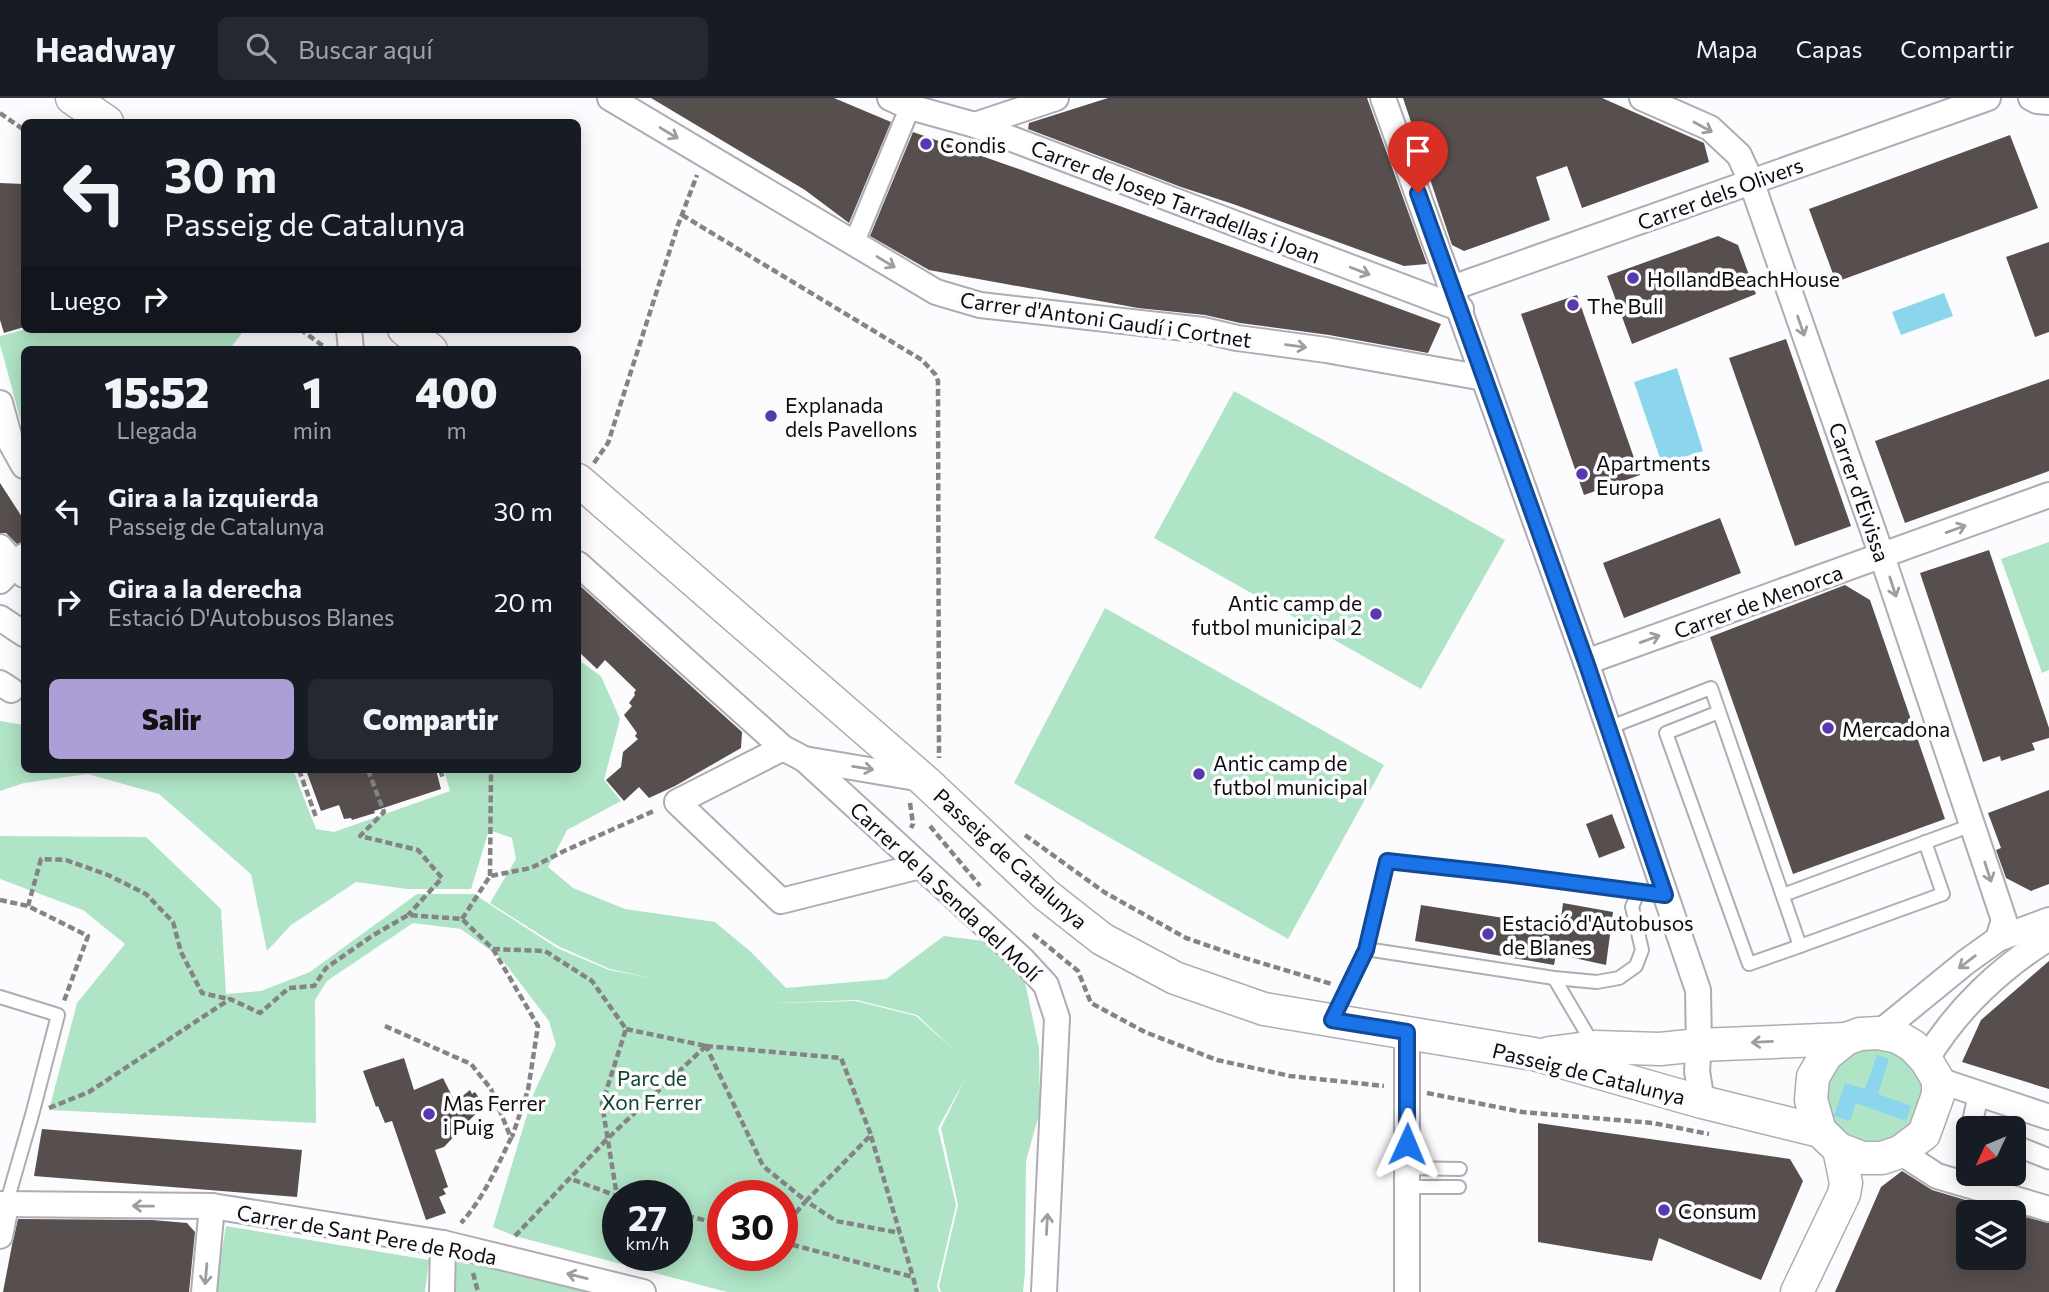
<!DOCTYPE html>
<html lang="es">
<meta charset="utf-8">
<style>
:root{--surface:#171b24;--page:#242831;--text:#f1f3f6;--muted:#9ea1a6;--line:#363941;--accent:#ac9fd6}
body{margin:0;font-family:Commissioner,sans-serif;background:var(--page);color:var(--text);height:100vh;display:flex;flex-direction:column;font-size:26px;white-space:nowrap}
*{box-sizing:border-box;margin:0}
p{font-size:23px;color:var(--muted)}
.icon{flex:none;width:38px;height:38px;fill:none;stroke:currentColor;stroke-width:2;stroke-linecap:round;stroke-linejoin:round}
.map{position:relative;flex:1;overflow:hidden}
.drawer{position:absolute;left:21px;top:248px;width:560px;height:427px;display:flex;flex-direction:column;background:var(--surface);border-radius:10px;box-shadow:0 4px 18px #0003}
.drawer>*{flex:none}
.top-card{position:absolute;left:21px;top:21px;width:560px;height:214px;border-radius:10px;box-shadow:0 4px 18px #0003;background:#171b24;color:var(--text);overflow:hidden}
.needle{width:46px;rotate:226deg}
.tools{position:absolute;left:1956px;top:1018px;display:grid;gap:14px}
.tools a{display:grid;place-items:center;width:70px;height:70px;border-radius:10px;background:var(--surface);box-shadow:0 4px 18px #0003;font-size:35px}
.speed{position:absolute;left:602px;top:1082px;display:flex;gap:14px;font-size:35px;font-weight:700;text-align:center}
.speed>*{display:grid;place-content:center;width:91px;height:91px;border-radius:50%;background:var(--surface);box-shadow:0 4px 18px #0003;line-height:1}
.speed small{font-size:18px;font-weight:400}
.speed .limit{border:10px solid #d22;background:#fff;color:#111}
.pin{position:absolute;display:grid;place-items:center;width:60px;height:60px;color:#fff;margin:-72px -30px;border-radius:50% 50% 50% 0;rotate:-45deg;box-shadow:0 0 7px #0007}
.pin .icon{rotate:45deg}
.me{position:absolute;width:77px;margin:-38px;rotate:1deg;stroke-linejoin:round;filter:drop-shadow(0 0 5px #0008)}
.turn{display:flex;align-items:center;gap:24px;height:147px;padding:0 28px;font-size:32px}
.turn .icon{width:91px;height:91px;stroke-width:2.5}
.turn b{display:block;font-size:49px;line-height:60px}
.then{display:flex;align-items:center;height:66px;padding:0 28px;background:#0003;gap:14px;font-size:26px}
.eta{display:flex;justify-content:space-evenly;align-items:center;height:119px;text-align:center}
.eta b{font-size:42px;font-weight:800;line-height:49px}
.cta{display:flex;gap:14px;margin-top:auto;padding:14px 28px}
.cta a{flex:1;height:80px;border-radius:10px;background:var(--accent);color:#111;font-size:28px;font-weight:800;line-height:80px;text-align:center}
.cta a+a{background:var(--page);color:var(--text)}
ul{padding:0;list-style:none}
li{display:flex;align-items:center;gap:21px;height:91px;padding:0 28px}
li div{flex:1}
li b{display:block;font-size:26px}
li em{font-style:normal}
header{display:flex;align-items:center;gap:42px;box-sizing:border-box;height:98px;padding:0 35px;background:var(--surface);border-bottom:2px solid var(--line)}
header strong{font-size:33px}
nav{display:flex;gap:38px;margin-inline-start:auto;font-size:24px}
.search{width:490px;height:63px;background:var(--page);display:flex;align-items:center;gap:18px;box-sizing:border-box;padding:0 24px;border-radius:10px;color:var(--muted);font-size:26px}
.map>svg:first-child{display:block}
.green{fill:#b0e4c6;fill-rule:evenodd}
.water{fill:#8bd5ed}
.building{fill:#574f4e}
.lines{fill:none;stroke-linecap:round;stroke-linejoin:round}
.service-casing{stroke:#afacb4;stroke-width:16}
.pedestrian-casing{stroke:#afacb4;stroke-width:23}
.minor-casing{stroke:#afacb4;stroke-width:28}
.tertiary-casing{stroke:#afacb4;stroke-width:35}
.path{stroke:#848386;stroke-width:4.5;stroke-dasharray:7 3.5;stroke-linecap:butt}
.service{stroke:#fff;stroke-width:12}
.pedestrian{stroke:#fff;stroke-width:19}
.minor{stroke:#fff;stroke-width:24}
.tertiary{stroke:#fff;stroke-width:32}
.oneway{stroke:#9e9d9f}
.route-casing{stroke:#114b97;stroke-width:18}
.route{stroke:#1a73e8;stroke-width:12}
.poi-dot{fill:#5838b0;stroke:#fcfbfe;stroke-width:2.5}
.labels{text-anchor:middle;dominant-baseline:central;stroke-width:7;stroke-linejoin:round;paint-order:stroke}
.poi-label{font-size:21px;fill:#0c0b0e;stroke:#fcfbfe;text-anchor:start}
.street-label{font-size:21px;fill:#0c0b0e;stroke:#fcfbfe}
.park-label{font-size:21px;fill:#10412a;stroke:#fcfbfe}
</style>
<header>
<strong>Headway</strong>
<div class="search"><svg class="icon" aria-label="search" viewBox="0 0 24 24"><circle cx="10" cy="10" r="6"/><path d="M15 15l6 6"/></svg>Buscar aquí</div>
<nav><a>Mapa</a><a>Capas</a><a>Compartir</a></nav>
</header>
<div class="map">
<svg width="2049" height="1194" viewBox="0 0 2049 1194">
<rect width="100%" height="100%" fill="#fcfbfe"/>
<!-- green -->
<g class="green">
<polygon points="27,231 245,231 229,252 24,252 24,335 0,246 0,238"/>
<polygon points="1234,293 1505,442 1421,591 1154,440"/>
<polygon points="2049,444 2049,572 2042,575 2001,461"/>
<polygon points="1105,510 1384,667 1288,841 1014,685"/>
<path d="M578,562L601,578L620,621L604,682L621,703L567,732L548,769L573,790L625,811L715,824L751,854L786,890L886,881L944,838L984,843L1025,884L1039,950L1040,1013L1026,1063L1025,1174L1023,1194H941L939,1188L958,1107L941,1030L965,981L938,1030L956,1107L937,1188L939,1194H727L515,1138L493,1129L533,997L556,947L549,923L501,860L461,831L413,825L327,883L315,902L316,1025L49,1012L77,905L125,846L83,812L0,781V738L146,739L221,811L226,896L261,893L310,874L417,796H474L557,850L609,872L651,880L610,871L558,848L490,805L516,761L512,740L489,732L471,791H407L356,784L291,827L267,853L251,776L159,696L88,676L24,685L0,693V623L24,627V672H293L316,731L334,734L450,693L444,672H578ZM857,902L917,917L957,955L916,918L856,903L745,906ZM677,1097V1157H618V1097ZM782,1097V1157H723V1097Z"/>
<circle cx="1873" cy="997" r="49"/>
<polygon points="226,1128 429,1162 425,1194 215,1194"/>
<polygon points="443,1145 636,1194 442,1194"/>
</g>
<!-- water -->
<g class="water">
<polygon points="1944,195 1953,218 1901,237 1892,214"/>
<polygon points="1677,270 1703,353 1662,366 1634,284"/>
<polygon points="1877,957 1889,961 1878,996 1911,1008 1906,1023 1856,1005 1850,1023 1834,1018 1845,985 1865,991"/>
</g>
<!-- building -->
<g class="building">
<polygon points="651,0 834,0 891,24 849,125 805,92"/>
<polygon points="1108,0 1367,0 1427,166 1404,168 1233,106 1181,89 1028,31 1029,25"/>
<polygon points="1403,0 1602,0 1704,45 1709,64 1582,110 1567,68 1536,79 1550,122 1464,153 1452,147"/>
<polygon points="913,34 1019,71 1441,226 1428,255 1329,237 1240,225 1205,217 1138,210 929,172 870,138"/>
<polygon points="2010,37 2038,110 1836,184 1809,111"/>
<polygon points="0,85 24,86 24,229 4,235 0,222"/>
<polygon points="1718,138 1738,147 1756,196 1632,246 1607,178"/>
<polygon points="2049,144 2049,234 2035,239 2006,159"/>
<polygon points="1577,197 1640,377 1584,397 1521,216"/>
<polygon points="1786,241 1851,428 1795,448 1729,260"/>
<polygon points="2049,281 2049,373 1905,425 1875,343"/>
<polygon points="0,385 24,422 23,444 17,446 6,435 0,435"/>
<polygon points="1720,420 1741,475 1624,520 1603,465"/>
<polygon points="1989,452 2049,630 2049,640 2032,645 2035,652 2001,663 2000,658 1983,664 1920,475"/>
<polygon points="578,486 742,634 741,650 675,688 649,700 639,689 624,703 606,682 621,669 623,654 638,641 635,638 637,635 624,617 632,608 629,605 635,597 634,595 636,592 605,562 597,571 578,553"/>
<polygon points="1845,487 1870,502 1945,721 1793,776 1710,539"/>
<polygon points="306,672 436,672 441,691 374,713 375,715 352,722 351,720 344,721 339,707 321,713"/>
<polygon points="2049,692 2049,786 2031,793 2006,780 1996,752 2001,750 1988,715"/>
<polygon points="1612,716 1625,750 1599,760 1586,726"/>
<polygon points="1563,805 1613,814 1606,867 1556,856 1554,867 1415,843 1421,807 1560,829"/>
<polygon points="2049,863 2049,991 1962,964 1981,922"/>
<polygon points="404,960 414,992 443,980 455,1004 470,992 472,996 475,994 484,1007 444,1049 435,1052 448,1089 443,1091 446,1096 439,1099 446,1115 426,1122 392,1023 385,1025 378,1008 376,1009 363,973"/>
<polygon points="1538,1025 1790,1061 1803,1083 1761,1182 1659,1140 1652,1163 1538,1144"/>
<polygon points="42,1031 302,1052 297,1099 34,1078"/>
<polygon points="1902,1073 1932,1092 2009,1115 1969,1115 1969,1160 2014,1160 2014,1116 2049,1125 2049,1194 1835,1194 1881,1089"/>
<polygon points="18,1121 152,1122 187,1125 195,1134 189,1194 3,1194 12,1147"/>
</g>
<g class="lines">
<!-- service casing -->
<g class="service-casing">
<g id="service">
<polyline points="1608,630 1711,590 1800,848 1749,866 1666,635 1719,614"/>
<polyline points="1783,797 1972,727"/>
<polyline points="1800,848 1943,796 1925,744"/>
<polyline points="1366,851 1554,880 1597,884 1619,880 1636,868 1642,852 1632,809 1638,794"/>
<polyline points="1554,880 1593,946"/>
<polyline points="0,899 58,917 32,1017 6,1107"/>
<polyline points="1332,922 1366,851 1387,763 1505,776 1665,797"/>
<polyline points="1407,1070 1460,1071"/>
<polyline points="1407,1089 1459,1089"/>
</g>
</g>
<!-- pedestrian casing -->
<g class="pedestrian-casing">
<g id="pedestrian">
<polyline points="854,145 910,9"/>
<polyline points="1971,1031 1977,1003"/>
<polyline points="2014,1047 2049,1061"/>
</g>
</g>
<!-- minor casing -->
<g class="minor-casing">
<g id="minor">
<polyline points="610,0 936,194 980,207 1203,232 1237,240 1326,252 1484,280"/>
<polyline points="890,0 910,9 975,27 1461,211"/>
<polyline points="1383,0 1586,564 1698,892 1699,947 1697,973 1702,1004"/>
<polyline points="1642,0 1710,30 1739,57 1751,83 1882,458 2004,822 1998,841"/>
<polyline points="2031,0 2037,3 2049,4"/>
<polyline points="975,27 1056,0"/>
<polyline points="1452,190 1988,0"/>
<polyline points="349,231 351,252"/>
<polyline points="0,305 11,345 24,368"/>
<polyline points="0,449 24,477"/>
<polyline points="578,466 783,650 804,661 1023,862 1046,887 1057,920 1044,1194"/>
<polyline points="0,483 24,458"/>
<polyline points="0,520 24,536"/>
<polyline points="1586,564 2049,397"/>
<polyline points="0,585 11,592"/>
<polyline points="783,650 677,704 781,803 920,768"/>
<polyline points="804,661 922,681"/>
<polyline points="1407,934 1407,1194"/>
<polyline points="1879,935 1966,864 1998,841 2049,822"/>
<path d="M1926,962C1956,912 2000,870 2049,840"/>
<polyline points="1938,982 2049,1019"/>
<polyline points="1900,1054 1937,1078 2049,1111"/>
<polyline points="0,1106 212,1108 443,1145 643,1194"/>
<polyline points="0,1138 6,1107"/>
<polyline points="204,1194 212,1108"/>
<polyline points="442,1194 443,1145"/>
</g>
</g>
<!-- tertiary casing -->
<g class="tertiary-casing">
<g id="tertiary">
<polyline points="72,0 107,24"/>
<polyline points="404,231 431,252"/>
<polyline points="578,382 926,684 1046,797 1102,841 1175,880 1264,911 1534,956 1702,1004 1820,1033"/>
<polygon points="1879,935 1898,939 1913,948 1926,962 1938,982 1938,997 1924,1036 1900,1054 1882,1060 1862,1060 1839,1051 1820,1033 1811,1002 1813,979 1826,957 1846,941 1860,936"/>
<polyline points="1549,955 1595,949 1660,951 1699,947 1846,941"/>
<polyline points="1797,1194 1844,1096 1846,1085 1839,1051"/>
</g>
</g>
<!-- path -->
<g class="path">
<polyline points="0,15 24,32"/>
<polyline points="682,117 922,262 935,276 938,283 939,660"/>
<polyline points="300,231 327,251"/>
<polyline points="594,365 608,345 678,127 697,77"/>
<polyline points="299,672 316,719"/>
<polyline points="368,672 384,714 360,738 418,752 442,780 408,817"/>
<polyline points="440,672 443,680"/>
<polyline points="910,705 913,726 911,730"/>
<polyline points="930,728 980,788"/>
<polyline points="1025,737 1104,794 1186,840 1241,859 1332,886"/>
<polyline points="490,778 491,672"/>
<polyline points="0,802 28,808 88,838 64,903"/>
<polyline points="28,808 41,761 66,762 108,777 146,796 173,824 181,854 202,895 229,901"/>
<polyline points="462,821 490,778 531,770 564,753 656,712"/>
<polyline points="1033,836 1078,873 1091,905 1145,934 1217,962 1290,978 1384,988"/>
<polyline points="493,851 538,928 528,992 512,1039"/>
<path d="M385,928L471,966L491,991L511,1040C497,1069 483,1101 461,1125"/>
<polyline points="626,931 706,948"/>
<polygon points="706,948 841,960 871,1037 806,1103 763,1068"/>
<polyline points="1427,995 1522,1014 1653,1025 1709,1036"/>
<polyline points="49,1010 89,994 230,901 260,915 289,890 314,888 326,870 372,838 408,817 462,821 493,851 545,853 592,883 626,931 602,1006 617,1098 571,1081"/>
<polyline points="871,1038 913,1179"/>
<polyline points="677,1115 723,1127"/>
<polyline points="782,1131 806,1103 836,1123 900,1135"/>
<polyline points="515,1138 607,1041 706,948"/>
<polyline points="782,1144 913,1179 917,1194"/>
<polyline points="473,1175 478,1194"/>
</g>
<!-- service -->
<use href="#service" class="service"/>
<!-- pedestrian -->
<use href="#pedestrian" class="pedestrian"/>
<!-- minor -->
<use href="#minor" class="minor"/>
<!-- tertiary -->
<use href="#tertiary" class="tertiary"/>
</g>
<!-- one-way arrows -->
<defs><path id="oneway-shaft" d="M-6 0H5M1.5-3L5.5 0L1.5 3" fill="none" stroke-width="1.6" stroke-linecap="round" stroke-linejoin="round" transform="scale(1.75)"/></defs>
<g class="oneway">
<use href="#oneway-shaft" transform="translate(1703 29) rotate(29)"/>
<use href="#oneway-shaft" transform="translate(669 35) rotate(31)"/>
<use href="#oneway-shaft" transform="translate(886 164) rotate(31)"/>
<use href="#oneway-shaft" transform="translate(1360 173) rotate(21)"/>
<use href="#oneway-shaft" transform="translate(1801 228) rotate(71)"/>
<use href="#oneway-shaft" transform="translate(1296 248) rotate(7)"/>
<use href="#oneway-shaft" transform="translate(1956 431) rotate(-20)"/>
<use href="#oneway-shaft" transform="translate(1893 489) rotate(72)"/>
<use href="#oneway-shaft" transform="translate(1650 541) rotate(-20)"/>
<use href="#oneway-shaft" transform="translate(863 670) rotate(9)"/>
<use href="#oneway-shaft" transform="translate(1988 774) rotate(72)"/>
<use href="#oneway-shaft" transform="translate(1967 864) rotate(143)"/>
<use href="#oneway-shaft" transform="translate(1762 944) rotate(177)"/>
<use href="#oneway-shaft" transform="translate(143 1108) rotate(-179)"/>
<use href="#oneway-shaft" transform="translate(1047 1126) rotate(-87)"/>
<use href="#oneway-shaft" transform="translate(206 1176) rotate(95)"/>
<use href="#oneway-shaft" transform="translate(577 1178) rotate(-166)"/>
</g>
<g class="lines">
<!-- route casing -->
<g class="route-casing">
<polyline id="route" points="1407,1046 1407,934 1332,922 1366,852 1387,763 1505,776 1665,797 1586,564 1418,95"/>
</g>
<!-- route -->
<use href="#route" class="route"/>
</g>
<!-- markers -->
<g class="poi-dot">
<circle cx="926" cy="46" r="7"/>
<circle cx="1633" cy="180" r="7"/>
<circle cx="1573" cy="207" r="7"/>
<circle cx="771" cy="318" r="7"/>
<circle cx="1582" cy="376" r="7"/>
<circle cx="1376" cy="516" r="7"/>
<circle cx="1828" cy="630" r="7"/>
<circle cx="1199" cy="676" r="7"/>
<circle cx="1488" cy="836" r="7"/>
<circle cx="429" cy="1016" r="7"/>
<circle cx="1664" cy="1112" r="7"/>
</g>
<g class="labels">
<!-- poi labels -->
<g class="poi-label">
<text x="940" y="46">Condis</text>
<text x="1647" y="180">HollandBeachHouse</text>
<text x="1587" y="207">The Bull</text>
<text x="785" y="306">Explanada<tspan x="785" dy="24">dels Pavellons</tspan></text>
<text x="1596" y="364">Apartments<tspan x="1596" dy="24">Europa</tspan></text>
<text x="1362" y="504" text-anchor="end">Antic camp de<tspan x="1362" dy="24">futbol municipal 2</tspan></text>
<text x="1842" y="630">Mercadona</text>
<text x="1213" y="664">Antic camp de<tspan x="1213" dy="24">futbol municipal</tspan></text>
<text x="1502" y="824">Estació d'Autobusos<tspan x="1502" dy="24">de Blanes</tspan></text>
<text x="443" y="1004">Mas Ferrer<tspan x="443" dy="24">i Puig</tspan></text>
<text x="1678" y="1112">Consum</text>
</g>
<!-- street labels -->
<g class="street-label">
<text transform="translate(1720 95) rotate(-20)">Carrer dels Olivers</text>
<text transform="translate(1176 103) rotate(21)">Carrer de Josep Tarradellas i Joan</text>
<text transform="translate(1106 221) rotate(8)">Carrer d'Antoni Gaudí i Cortnet</text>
<text transform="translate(1860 394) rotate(71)">Carrer d'Eivissa</text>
<text transform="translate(1758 503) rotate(-20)">Carrer de Menorca</text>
<text transform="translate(1011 760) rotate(42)">Passeig de Catalunya</text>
<text transform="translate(946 793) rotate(43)">Carrer de la Senda del Molí</text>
<text transform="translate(1589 975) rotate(14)">Passeig de Catalunya</text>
<text transform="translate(367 1136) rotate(10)">Carrer de Sant Pere de Roda</text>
</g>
<!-- park labels -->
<g class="park-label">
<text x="652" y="979">Parc de<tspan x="652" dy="24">Xon Ferrer</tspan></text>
</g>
</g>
</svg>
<div class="tools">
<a><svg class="needle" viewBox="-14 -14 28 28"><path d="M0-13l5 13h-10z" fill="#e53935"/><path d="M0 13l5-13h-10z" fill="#9ea1a6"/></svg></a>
<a><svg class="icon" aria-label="layers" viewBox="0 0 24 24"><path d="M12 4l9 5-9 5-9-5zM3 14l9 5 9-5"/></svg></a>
</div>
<div class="speed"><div>27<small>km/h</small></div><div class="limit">30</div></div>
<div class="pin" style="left:1418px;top:95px;background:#d93025"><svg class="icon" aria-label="arrive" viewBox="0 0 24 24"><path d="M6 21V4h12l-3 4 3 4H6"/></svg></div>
<svg class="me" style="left:1407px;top:1046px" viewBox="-20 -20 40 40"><path d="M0-17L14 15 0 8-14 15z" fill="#1a73e8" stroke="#fff" stroke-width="4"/></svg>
<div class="top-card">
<div class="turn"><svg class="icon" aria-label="left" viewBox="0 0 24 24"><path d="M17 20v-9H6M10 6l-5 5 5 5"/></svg><div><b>30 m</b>Passeig de Catalunya</div></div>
<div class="then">Luego<svg class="icon" aria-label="right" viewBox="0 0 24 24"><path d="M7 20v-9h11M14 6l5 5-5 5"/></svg></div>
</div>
<section class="drawer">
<div class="eta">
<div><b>15:52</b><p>Llegada</p></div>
<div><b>1</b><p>min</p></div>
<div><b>400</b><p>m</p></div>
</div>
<ul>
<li><svg class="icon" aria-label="left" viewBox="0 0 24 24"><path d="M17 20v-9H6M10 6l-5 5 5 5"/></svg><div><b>Gira a la izquierda</b><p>Passeig de Catalunya</p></div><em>30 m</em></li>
<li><svg class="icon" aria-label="right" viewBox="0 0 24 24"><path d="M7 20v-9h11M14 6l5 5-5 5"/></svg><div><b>Gira a la derecha</b><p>Estació D'Autobusos Blanes</p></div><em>20 m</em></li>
</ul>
<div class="cta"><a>Salir</a><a>Compartir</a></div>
</section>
</div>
